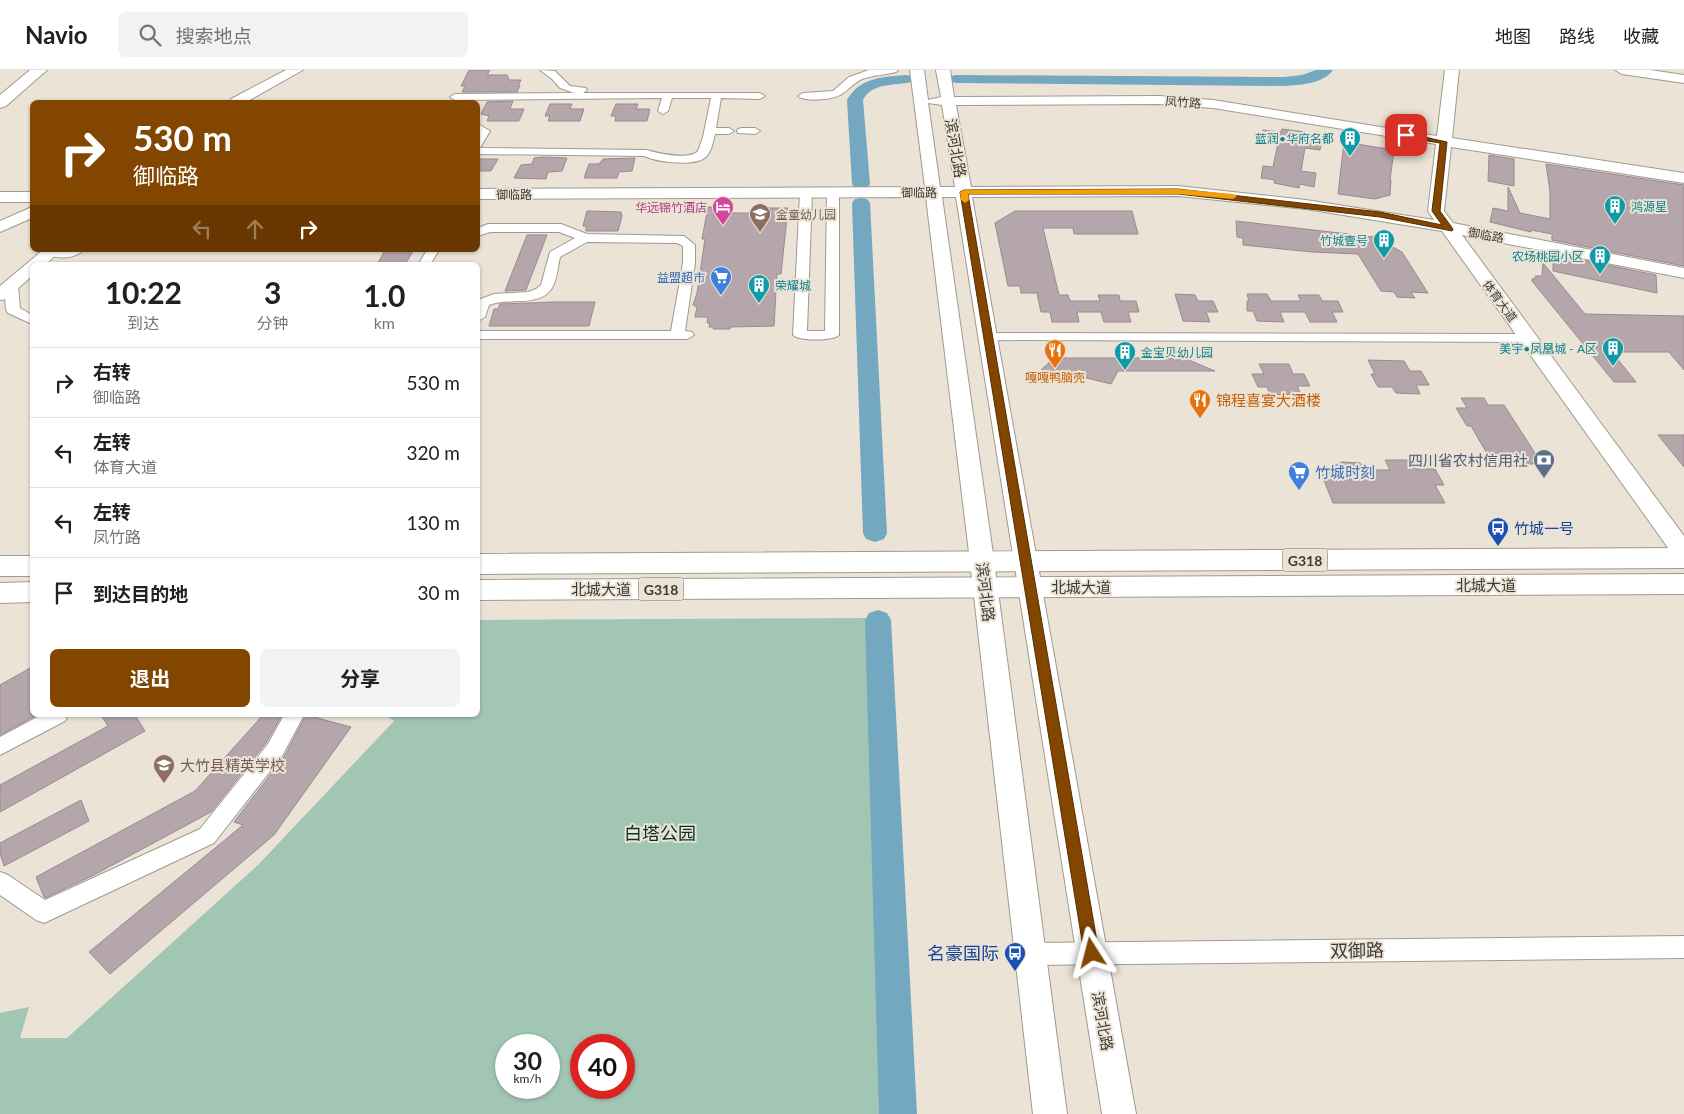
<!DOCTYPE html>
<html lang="zh">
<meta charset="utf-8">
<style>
:root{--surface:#fff;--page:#f2f2f2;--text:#202124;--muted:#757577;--line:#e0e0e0;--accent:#824600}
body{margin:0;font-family:Lato,"Noto Sans SC",sans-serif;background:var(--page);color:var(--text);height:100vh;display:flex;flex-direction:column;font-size:19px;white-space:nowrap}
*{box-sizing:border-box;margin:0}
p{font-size:16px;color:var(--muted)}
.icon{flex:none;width:28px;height:28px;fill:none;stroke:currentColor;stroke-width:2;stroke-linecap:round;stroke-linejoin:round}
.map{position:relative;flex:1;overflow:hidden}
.panel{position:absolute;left:30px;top:192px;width:450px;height:455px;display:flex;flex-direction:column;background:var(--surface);border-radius:8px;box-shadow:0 1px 4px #0004}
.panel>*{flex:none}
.banner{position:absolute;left:30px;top:30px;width:450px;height:152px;border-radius:8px;box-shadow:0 1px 4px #0004;background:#824600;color:#fff;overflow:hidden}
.speed{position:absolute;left:495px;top:964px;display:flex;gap:10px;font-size:25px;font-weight:700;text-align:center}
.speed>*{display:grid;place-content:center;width:65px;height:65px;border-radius:50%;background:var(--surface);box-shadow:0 1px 4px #0004;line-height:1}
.speed small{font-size:12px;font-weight:400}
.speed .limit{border:8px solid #d22;background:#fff;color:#111}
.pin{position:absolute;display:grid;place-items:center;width:42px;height:42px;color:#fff;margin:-21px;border-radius:10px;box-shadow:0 2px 8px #0006}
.me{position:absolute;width:55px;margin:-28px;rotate:351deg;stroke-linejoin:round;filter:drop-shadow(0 0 4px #0008)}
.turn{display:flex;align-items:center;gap:18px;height:105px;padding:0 20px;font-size:22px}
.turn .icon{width:65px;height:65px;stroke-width:2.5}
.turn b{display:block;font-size:35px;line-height:42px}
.lanes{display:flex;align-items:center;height:48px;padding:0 20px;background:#0003;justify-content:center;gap:25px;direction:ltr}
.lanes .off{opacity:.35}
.eta{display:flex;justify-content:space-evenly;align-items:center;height:85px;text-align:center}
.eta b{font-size:30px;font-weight:700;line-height:35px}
.button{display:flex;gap:10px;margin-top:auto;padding:10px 20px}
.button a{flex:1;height:58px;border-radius:8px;background:var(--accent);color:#fff;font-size:20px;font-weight:700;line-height:58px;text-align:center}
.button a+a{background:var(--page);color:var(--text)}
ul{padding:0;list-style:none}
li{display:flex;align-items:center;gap:15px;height:70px;padding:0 20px;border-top:1px solid var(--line)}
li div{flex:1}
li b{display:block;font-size:19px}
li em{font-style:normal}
header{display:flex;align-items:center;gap:30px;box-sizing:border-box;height:70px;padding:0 25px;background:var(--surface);border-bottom:1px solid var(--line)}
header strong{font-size:24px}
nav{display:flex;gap:28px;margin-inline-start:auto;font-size:18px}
.search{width:350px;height:45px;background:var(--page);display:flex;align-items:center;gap:12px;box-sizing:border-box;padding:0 18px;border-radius:8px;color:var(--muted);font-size:19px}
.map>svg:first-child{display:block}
.green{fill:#a2c6b4;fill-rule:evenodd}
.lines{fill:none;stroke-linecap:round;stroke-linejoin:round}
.river{fill:#74a7c0;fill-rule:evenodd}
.building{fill:#b5a6ab;stroke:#988a8f}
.street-casing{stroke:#a09a8e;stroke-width:2}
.secondary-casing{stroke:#a09a8e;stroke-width:2}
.highway-casing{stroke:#a09a8e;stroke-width:2}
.street{fill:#fff;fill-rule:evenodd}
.secondary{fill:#fff;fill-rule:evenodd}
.highway{fill:#fff;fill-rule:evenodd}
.route{fill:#824600;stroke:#542e00}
.slow{fill:#f59e0b}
.labels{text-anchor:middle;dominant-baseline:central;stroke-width:4;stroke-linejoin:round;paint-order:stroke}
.far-street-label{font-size:12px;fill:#3e3b36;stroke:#eae3d6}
.far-culture-label{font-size:12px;fill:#0d838f;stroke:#eae3d6;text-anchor:end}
.far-hotel-label{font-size:12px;fill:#b23c85;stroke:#eae3d6;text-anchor:end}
.far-education-label{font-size:12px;fill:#785e54;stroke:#eae3d6;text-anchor:start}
.far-shop-label{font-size:12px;fill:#366cbe;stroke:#eae3d6;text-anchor:end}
.far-food-label{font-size:12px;fill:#c56008;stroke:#eae3d6}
.shield{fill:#eae3d6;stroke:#726d66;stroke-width:1}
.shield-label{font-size:14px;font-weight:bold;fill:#3e3b36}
.street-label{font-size:15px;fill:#3e3b36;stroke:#eae3d6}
.food-label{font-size:15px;fill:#c56008;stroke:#eae3d6;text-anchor:start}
.service-label{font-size:15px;fill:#4e5e75;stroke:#eae3d6;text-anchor:end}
.shop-label{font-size:15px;fill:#366cbe;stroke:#eae3d6;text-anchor:start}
.transit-label{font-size:15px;fill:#164399;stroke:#eae3d6;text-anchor:start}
.education-label{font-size:15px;fill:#785e54;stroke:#eae3d6;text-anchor:start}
.near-park-label{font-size:18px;fill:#063322;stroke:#eae3d6}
.near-street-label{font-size:18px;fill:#3e3b36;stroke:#eae3d6}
.near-transit-label{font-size:18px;fill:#164399;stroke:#eae3d6;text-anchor:end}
</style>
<header>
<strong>Navio</strong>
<div class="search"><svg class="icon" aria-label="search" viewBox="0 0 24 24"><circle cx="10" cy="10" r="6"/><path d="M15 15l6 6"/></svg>搜索地点</div>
<nav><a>地图</a><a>路线</a><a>收藏</a></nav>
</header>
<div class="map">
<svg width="1684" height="1044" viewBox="0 0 1684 1044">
<rect width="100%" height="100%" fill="#eae3d6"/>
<!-- green -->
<path class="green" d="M869,548L883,1044H0V943L29,937L20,968H67L258,795L394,651L385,645H478V550ZM506,975H549V1018H506ZM581,975H624V1018H581Z"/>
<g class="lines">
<!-- river -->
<g class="river">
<path d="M1316,0H1333C1323,14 1300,15 1284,16L956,13L951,12L949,9L951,6L956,5L1284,7L1302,5Z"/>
<path d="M906,5L911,6L913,9L911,12C895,16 872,12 863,30L870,114L867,118L861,119L855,118L852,114L847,30C860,7 883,7 906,5Z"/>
<polygon points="861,128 867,129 870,133 887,463 884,469 875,472 866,469 863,463 852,133 855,129"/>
<polygon points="878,540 887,543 891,550 917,1044 879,1044 865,550 869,543"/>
</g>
</g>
<!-- building -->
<g class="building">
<polygon points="469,0 490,0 487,5 507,5 509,10 521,10 518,16 520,16 517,22 462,22 465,16 461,16"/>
<polygon points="513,31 510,39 524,39 519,51 487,51 489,46 481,44 487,32"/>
<polygon points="550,34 572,34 570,39 584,39 580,51 548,51 550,46 545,46"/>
<polygon points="616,34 638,34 636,39 650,39 647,51 615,51 616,46 611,46"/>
<polygon points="1282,59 1305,62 1304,66 1322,69 1320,80 1305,78 1301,101 1316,103 1314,117 1300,114 1299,118 1274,113 1275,110 1261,108 1263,96 1273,97 1278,73 1260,70 1263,60 1281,62"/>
<polygon points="1344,72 1394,80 1390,110 1391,110 1390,125 1375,129 1338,124"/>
<polygon points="1489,85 1514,89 1514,116 1488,111"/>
<polygon points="534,88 543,87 567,88 562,101 548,102 546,109 514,108 521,95 532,94"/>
<polygon points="635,88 632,101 619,102 617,108 584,108 589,94 599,94 603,89"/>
<polygon points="478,89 498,89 491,101 478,101"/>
<polygon points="1546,94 1684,115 1684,196 1552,170 1552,164 1531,160 1531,162 1490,152 1493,138 1508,141 1508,117 1520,143 1550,149 1550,121"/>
<polygon points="708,137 730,137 729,143 754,143 755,138 788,138 781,204 777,204 774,256 730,257 730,259 713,259 714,257 709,257 710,253 707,253 708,247 695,247 697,237 693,235 697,223 705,169 702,169"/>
<polygon points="587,141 621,142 622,146 618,161 586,161 586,156 583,156"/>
<polygon points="1015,141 1132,141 1138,164 1074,164 1073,158 1043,158 1059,225 1068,225 1070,231 1100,231 1098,225 1119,225 1120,231 1136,231 1139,242 1128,242 1131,252 1104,252 1101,242 1077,242 1079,252 1052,252 1050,242 1041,242 1037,223 1021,223 1020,216 1008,216 995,153"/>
<polygon points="1236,151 1374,167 1402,182 1428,223 1411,222 1415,228 1397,227 1394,222 1381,221 1358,184 1312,182 1243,175 1243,168 1237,167"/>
<polygon points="527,165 547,165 526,220 505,221"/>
<polygon points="385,180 412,180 413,181 405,195 377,195"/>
<polygon points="1553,184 1656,205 1657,223 1553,201"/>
<polygon points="1543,193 1585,244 1684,246 1684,300 1669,282 1612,282 1636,312 1614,312 1532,211 1532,209 1536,208 1535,206 1542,206"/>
<polygon points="1175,224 1195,225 1198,231 1213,231 1218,242 1206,242 1210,252 1183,251"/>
<polygon points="1247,224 1267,224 1271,231 1301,231 1298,225 1319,225 1322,231 1338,231 1343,242 1332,242 1337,252 1310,252 1305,242 1280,242 1284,252 1257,251 1253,241 1247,241 1247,231 1249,231"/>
<polygon points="554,232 595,232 589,256 489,256 494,239 498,239 500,234"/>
<polygon points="1054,288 1184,288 1215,301 1118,301 1111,314 1074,305 1041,300"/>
<polygon points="1368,290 1404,291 1410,301 1421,301 1429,315 1416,315 1420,324 1396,323 1392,317 1378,317 1371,304 1375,304"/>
<polygon points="1259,294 1289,294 1293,304 1304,304 1310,316 1297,316 1301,324 1270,325 1267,317 1258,317 1252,304 1264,304"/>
<polygon points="1461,328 1484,328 1488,335 1504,335 1542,394 1523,394 1524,397 1493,394 1471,356 1467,356 1456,338 1467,338"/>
<polygon points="1658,365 1684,365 1684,397"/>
<polygon points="1385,390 1411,390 1416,399 1435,399 1444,415 1435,415 1445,433 1333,433 1321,403 1342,392 1360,393 1364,400 1390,400"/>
<polygon points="32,597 32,645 37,645 0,665 0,615"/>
<polygon points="101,645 135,645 145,661 0,742 0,715 108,656"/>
<polygon points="263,645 282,645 266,673 211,742 94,805 45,828 44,827 36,807 195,721"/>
<polygon points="306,645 351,657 274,765 110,904 89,882 243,755 234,752 284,687"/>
<polygon points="81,730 89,751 4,796 0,783 0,773"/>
</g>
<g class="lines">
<!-- street casing -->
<g class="street-casing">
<g id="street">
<path d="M540,0L555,1L570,16L586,18L587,20L583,23H760L765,26L760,29L721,28L716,58H729L734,61L729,64H715C713,72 711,85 703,89C690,96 657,92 644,86L478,84V54L490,61L480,78L646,80C658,83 688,91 698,81L703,67L711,28H672L668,41L663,44L658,41L662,28L455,30L450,27L455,24L574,23L560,18L552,9Z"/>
<path d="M869,0H898L896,2C885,5 873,5 862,9C853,13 848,21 840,25C831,30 805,32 798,26L803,23L833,21L849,7Z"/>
<polygon points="742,58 755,58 760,61 755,64 738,63 737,61 738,59"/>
<path d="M806,120L812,123L807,261H825L827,123L833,120L839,123V265C833,271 799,271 793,265L800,123Z"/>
<path d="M488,154H561L587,164L684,166L695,175V193L685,261L692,262L694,265L687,269H478V261H671L683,193V176L677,173L587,172L560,187C558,196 557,210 552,218C540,238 507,227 489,235L485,247L478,251V230L494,224L528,222L536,219L541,215L550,182L575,168L559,162H490L478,166V158Z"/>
<path d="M45,180H83C74,190 58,188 46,185L44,182Z"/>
<polygon points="427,180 439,180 430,195 418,195"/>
<polygon points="11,212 18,216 20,238 32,245 32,254 8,243 6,240 4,216"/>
<polygon points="988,263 1527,264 1534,268 1527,272 983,270 981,267 983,264"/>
<polygon points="41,645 68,645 65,651 0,685 0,667"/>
<polygon points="284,645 304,645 282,686 214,773 44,853 36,850 0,825 0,802 8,805 45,830 200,759 268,674"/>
<polygon points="1684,866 1684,888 1031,895 1023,892 1020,884 1023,876 1031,873"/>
</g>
</g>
<!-- secondary casing -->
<g class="secondary-casing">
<g id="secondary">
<polygon points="286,0 303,0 246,32 229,32 231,29"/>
<path d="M910,0H924L928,30L941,27L936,0H950L954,27L1159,26L1213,30L1437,66L1445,0H1459L1452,68L1684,103V113L1451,77L1444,141L1453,153L1684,198V208L1462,165L1684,466V491L1676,489L1442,161L1306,139L1178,126L972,127L1136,1044H1102L956,127H942L994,491L1067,1044H1033L970,491L926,127L478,129V119L925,117ZM928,33L942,35L955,117H940ZM1159,34L1213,38L1436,74L1428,141L1434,150L1306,130L1178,116L971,117L956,35Z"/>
<polygon points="1615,0 1650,0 1684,5 1684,13 1622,4"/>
<rect x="0" y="122" width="32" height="10"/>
<polygon points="32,137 32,148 0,162 0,151"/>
<polygon points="43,180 61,180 45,195 32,195 32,206 6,229 0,230 0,216"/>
</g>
</g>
<!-- highway casing -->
<g class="highway-casing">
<g id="highway">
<polygon points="30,0 47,0 6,36 0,38 0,25"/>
<polygon points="1684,478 1684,498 478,504 478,484"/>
<rect x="0" y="486" width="32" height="20"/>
<polygon points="1684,504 1684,524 478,530 478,510"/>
<polygon points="32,512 32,532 0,533 0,513"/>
</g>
</g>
<!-- street -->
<use href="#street" class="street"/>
<!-- secondary -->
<use href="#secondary" class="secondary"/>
<!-- highway -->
<use href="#highway" class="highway"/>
</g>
<!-- route -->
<polygon class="route" points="1406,63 1447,72 1440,141 1453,159 1452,161 1380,147 1178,124 968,124 1099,883 1097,888 1092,890 1086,888 1084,883 960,122 964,120 1178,119 1380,142 1442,155 1432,141 1440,73 1403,67 1403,64"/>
<!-- slow -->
<polygon class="slow" points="1178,119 1233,124 1237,126 1233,129 1178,124 968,124 969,130 965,133 961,130 960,122 964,120"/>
<!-- icons -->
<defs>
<g id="building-pin" transform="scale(1.125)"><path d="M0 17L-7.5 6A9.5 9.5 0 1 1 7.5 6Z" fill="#0f9aa8" stroke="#eae3d6"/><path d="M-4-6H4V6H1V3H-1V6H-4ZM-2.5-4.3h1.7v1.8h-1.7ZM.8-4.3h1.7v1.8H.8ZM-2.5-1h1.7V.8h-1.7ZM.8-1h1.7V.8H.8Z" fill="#fff"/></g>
<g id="hotel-pin" transform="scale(1.125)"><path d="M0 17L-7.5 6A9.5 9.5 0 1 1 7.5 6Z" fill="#d1479c" stroke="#eae3d6"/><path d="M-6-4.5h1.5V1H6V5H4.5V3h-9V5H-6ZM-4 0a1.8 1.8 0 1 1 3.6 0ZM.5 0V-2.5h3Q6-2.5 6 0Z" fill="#fff"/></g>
<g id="school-pin" transform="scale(1.125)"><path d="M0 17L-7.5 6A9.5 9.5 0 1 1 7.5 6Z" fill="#8d6e63" stroke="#eae3d6"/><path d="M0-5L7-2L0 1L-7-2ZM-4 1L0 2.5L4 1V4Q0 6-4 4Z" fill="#fff"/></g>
<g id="supermarket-pin" transform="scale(1.125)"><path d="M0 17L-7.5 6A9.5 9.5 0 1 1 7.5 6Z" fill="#3f7fe0" stroke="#eae3d6"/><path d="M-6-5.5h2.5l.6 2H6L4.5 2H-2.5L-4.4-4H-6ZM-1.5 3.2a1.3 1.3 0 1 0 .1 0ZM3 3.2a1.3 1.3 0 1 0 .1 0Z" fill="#fff"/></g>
<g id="restaurant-pin" transform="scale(1.125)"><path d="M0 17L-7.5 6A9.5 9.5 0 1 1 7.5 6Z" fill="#e8710a" stroke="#eae3d6"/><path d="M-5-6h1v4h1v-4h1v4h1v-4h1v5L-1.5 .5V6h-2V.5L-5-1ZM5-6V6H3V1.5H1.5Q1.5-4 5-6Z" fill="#fff"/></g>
<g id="bank-pin" transform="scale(1.125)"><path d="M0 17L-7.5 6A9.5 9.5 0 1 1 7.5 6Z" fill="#5c6f8a" stroke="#eae3d6"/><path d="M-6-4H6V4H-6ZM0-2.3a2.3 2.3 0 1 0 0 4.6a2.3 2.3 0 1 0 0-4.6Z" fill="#fff"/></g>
<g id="bus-pin" transform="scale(1.125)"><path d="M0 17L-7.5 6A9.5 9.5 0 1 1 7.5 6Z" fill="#1a4fb4" stroke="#eae3d6"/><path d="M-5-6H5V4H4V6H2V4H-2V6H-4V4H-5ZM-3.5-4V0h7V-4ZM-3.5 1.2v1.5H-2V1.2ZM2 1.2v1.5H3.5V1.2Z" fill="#fff"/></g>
</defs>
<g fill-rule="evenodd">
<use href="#building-pin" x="1350" y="68"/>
<use href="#building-pin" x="1615" y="136"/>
<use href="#hotel-pin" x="723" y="137"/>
<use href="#school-pin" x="760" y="144"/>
<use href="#building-pin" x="1384" y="170"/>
<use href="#building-pin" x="1600" y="186"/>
<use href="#supermarket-pin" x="721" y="207"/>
<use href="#building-pin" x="759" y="215"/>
<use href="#building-pin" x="1613" y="278"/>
<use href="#restaurant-pin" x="1055" y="280"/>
<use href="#building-pin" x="1125" y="282"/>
<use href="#restaurant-pin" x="1200" y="330"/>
<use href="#bank-pin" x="1544" y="390"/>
<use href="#supermarket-pin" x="1299" y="402"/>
<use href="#bus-pin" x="1498" y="458"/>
<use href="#school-pin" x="164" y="695"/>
<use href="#bus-pin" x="1015" y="883"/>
</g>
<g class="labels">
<!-- far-street labels -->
<g class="far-street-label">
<text transform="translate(1183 32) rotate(4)">凤竹路</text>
<text x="919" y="122">御临路</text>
<text x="514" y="124">御临路</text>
<text transform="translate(1486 165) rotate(10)">御临路</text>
<text transform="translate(1500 231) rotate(54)">体育大道</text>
</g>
<!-- far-culture labels -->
<g class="far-culture-label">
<text x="1334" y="68">蓝润•华府名都</text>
<text x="1631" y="136" text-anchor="start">鸿源星</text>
<text x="1368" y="170">竹城壹号</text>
<text x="1584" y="186">农场桃园小区</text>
<text x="775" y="215" text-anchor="start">荣耀城</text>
<text x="1597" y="278">美宇•凤凰城 - A区</text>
<text x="1141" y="282" text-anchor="start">金宝贝幼儿园</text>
</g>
<!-- far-hotel labels -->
<g class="far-hotel-label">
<text x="707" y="137">华远锦竹酒店</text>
</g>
<!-- far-education labels -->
<g class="far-education-label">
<text x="776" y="144">金童幼儿园</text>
</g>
<!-- far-shop labels -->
<g class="far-shop-label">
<text x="705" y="207">益盟超市</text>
</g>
<!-- far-food labels -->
<g class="far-food-label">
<text x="1055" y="307">嘎嘎鸭脑壳</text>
</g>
<!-- shield labels -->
<g class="shield">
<rect x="1282.5" y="478.5" width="45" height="23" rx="4"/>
<rect x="638.5" y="507.5" width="45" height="23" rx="4"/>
</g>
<g class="shield-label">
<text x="1305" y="490">G318</text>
<text x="661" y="519">G318</text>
</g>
<!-- street labels -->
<g class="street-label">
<text transform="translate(956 78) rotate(80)">滨河北路</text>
<text x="1486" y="515">北城大道</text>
<text x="1081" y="517">北城大道</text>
<text x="601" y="519">北城大道</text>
<text transform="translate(986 522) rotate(83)">滨河北路</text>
<text transform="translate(1103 951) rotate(80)">滨河北路</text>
</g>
<!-- food labels -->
<g class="food-label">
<text x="1216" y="330">锦程喜宴大酒楼</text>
</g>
<!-- service labels -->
<g class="service-label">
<text x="1528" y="390">四川省农村信用社</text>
</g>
<!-- shop labels -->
<g class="shop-label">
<text x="1315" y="402">竹城时刻</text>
</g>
<!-- transit labels -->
<g class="transit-label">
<text x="1514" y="458">竹城一号</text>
</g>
<!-- education labels -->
<g class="education-label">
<text x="180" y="695">大竹县精英学校</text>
</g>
<!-- near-park labels -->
<g class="near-park-label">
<text x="660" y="763">白塔公园</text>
</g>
<!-- near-street labels -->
<g class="near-street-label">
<text transform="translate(1357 880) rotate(-1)">双御路</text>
</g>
<!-- near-transit labels -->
<g class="near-transit-label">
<text x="999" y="883">名豪国际</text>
</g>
</g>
</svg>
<div class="speed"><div>30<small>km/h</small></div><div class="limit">40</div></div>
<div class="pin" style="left:1406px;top:65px;background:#d93025"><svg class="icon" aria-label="arrive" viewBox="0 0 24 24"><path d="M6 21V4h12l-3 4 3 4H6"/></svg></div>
<svg class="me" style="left:1092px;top:883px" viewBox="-20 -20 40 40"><path d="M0-17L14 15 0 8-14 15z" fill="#824600" stroke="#fff" stroke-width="4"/></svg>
<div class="banner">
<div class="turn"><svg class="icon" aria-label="right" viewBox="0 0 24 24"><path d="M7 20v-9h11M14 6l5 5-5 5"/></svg><div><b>530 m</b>御临路</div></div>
<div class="lanes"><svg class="icon off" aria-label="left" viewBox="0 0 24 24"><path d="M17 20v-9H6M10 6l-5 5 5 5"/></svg><svg class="icon off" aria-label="ahead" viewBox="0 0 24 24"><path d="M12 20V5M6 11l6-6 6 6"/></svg><svg class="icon" aria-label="right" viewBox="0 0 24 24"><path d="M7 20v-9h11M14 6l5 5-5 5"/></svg></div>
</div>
<section class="panel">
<div class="eta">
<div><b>10:22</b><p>到达</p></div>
<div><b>3</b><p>分钟</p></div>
<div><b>1.0</b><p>km</p></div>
</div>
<ul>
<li><svg class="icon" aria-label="right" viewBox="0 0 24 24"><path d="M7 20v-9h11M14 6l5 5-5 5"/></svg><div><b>右转</b><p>御临路</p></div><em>530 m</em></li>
<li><svg class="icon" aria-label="left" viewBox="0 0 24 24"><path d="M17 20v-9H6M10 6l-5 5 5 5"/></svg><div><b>左转</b><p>体育大道</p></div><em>320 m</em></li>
<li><svg class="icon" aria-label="left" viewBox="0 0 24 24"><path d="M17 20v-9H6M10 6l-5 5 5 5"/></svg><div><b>左转</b><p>凤竹路</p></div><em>130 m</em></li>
<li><svg class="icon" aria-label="arrive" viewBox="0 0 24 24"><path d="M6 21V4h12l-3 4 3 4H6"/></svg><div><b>到达目的地</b></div><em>30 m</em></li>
</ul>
<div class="button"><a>退出</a><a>分享</a></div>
</section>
</div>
